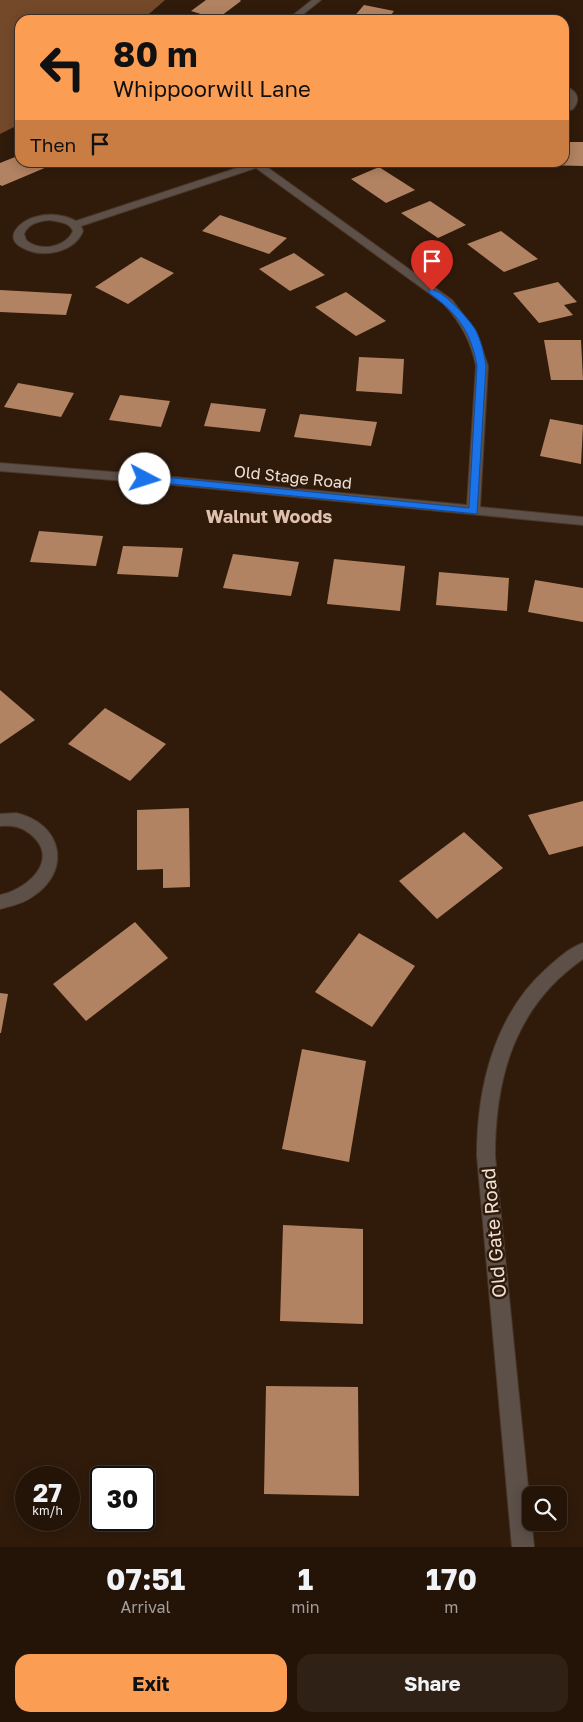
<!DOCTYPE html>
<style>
:root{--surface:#241408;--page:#302116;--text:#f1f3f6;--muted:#a39e9c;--line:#413329;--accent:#fc9d54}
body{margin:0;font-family:"Golos Text",sans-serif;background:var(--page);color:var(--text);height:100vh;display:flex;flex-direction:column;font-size:19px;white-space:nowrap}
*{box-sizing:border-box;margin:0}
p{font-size:16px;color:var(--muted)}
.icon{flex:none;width:28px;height:28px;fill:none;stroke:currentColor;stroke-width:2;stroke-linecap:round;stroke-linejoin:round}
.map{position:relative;height:1547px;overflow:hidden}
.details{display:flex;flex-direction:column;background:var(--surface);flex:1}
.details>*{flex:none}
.guide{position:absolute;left:15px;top:15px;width:554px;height:152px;border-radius:15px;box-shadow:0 2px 12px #0003,0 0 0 1px var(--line);background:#fc9d54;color:#111;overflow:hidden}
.buttons{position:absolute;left:522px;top:1486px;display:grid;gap:10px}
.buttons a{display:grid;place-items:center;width:45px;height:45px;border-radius:10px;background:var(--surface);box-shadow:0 2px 12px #0003,0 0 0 1px var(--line);font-size:25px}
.speed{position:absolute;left:15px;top:1466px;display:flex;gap:10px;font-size:25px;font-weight:700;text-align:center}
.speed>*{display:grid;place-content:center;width:65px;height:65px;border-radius:50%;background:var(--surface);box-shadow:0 2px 12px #0003,0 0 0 1px var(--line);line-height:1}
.speed small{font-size:12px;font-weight:400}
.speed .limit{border:2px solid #111;border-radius:8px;background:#fff;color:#111}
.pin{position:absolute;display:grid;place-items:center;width:42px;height:42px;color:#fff;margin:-51px -21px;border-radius:50% 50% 50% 0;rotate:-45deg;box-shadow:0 0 5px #0007}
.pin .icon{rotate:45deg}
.me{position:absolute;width:55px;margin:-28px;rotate:95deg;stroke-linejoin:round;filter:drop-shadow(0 0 4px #0008)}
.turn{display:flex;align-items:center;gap:18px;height:105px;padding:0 15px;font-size:22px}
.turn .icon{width:65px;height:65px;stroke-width:2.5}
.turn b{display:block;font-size:35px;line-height:42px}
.then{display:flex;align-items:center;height:48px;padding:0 15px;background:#0003;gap:10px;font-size:19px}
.eta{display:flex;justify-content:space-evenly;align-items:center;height:85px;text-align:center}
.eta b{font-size:30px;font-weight:700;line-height:35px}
.primary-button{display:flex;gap:10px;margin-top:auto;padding:10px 15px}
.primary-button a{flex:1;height:58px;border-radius:15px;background:var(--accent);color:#111;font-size:20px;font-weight:700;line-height:58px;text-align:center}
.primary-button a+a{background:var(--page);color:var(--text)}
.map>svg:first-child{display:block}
.forest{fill:#74492a}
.building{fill:#b28362}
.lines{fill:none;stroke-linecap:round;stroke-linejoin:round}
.minor-casing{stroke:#4b3727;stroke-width:2}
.minor{fill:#5c5049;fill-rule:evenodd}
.route{fill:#1a73e8;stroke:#114b97}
.labels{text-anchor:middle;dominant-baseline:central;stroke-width:5;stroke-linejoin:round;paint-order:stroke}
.street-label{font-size:16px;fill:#efe0d6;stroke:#301b0b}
.neighbourhood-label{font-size:18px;font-weight:bold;fill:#dec1ad;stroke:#301b0b}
.near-street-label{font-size:19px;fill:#efe0d6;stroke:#301b0b}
</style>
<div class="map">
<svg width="583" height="1547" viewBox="0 0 583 1547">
<rect width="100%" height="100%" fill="#301b0b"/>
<!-- forest -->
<polygon class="forest" points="0,0 165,0 142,20 20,20 20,124 0,134"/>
<!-- building -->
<g class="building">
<polygon points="206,0 240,0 241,1 217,19 191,11"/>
<polygon points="364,5 394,11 387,20 351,20"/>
<polygon points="564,142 583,142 583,166 543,165 543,162 564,162"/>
<polygon points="20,155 20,162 40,162 47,167 2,186 0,185 0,163"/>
<polygon points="379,167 415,190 386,203 351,179"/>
<polygon points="430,201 466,225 438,238 401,213"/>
<polygon points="220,215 287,238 269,254 202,231"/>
<polygon points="501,231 538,259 504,272 467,244"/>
<polygon points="294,253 325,275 290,291 259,269"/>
<polygon points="141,257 174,273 128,304 95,287"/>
<polygon points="558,282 577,302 564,305 573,315 539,323 513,293"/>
<polygon points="0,290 72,294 66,315 0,312"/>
<polygon points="346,292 386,321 356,336 315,307"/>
<polygon points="544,340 581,340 583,380 551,380"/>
<polygon points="359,357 404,359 402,394 356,391"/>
<polygon points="18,383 74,393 61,417 4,407"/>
<polygon points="120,395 170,401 161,427 109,420"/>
<polygon points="211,403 266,409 260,432 204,426"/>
<polygon points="300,414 377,422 371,446 294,437"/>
<polygon points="550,419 583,425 581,464 540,456"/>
<polygon points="39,531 103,536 96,566 30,562"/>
<polygon points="123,546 183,548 178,577 117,574"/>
<polygon points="233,554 299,562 291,596 223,588"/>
<polygon points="334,559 405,566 400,611 327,604"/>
<polygon points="439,572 509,578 507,611 436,605"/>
<polygon points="535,580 583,588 583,622 528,612"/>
<polygon points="0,690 35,720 0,744"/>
<polygon points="105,708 166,744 130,781 68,744"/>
<polygon points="583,801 583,846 549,855 528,815"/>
<polygon points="189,808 190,887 163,888 163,869 137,870 137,810"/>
<polygon points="464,832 503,868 437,919 399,881"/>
<polygon points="135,922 168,958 86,1021 53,984"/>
<polygon points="359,933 415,966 372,1027 315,992"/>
<polygon points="0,993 8,994 1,1033 0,1033"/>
<polygon points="302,1049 366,1061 349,1162 282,1149"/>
<polygon points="283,1225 363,1229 363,1324 280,1321"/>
<polygon points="266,1386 358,1387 359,1496 264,1494"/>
</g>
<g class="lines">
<!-- minor casing -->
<g class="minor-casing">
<g id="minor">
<polygon points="312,0 321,0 296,20 287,20"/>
<path d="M564,86C576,90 582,98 573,109L570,110L565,107L569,99L564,93Z"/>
<path d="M248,162H260L452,300L476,331L488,366L480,507L583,517V525L163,484L0,471V463L163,476L467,505L476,366C471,341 461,323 444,304L256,168L81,226L83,231C75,252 43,259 23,248C2,238 20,221 35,217C49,213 63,214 76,221L249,164ZM50,220C59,222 69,222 73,231C66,248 39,252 26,240L24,234C28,223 40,221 50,220Z"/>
<path d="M16,813C62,823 73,871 32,897C22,904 11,906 0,909V895C29,889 62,858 29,833C20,826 11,825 0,826V814Z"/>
<path d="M583,943V959C515,1006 495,1077 495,1156L534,1547H512L477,1156C477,1088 494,1016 546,969C557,959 569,948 583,943Z"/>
</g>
</g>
<!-- minor -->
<use href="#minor" class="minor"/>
</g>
<!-- route -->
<path class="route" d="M429,289C441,288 468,318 475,329C481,340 484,353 486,366L477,514L141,481V476L145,475L469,508L477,366C471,331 457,313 429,293Z"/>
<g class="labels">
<!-- street labels -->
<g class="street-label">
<text transform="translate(293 477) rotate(6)">Old Stage Road</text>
</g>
<!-- neighbourhood labels -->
<g class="neighbourhood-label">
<text x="269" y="516">Walnut Woods</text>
</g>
<!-- near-street labels -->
<g class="near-street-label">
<text transform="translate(493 1233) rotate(-95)">Old Gate Road</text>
</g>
</g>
</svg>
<div class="buttons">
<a><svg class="icon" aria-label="search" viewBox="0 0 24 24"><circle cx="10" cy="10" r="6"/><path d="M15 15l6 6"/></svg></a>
</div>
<div class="speed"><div>27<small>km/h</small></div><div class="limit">30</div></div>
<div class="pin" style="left:432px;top:291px;background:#d93025"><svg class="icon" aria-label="arrive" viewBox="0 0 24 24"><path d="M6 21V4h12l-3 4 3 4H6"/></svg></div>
<svg class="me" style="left:145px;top:479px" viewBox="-20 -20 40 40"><circle r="19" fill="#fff"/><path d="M0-13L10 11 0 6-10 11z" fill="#1a73e8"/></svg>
<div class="guide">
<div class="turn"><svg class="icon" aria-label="left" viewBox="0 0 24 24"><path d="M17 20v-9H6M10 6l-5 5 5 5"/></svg><div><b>80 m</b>Whippoorwill Lane</div></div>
<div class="then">Then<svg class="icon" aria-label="arrive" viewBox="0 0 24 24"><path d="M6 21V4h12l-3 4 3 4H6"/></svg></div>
</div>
</div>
<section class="details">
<div class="eta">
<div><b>07:51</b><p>Arrival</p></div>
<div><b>1</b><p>min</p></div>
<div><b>170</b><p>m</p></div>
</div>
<div class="primary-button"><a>Exit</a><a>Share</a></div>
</section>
